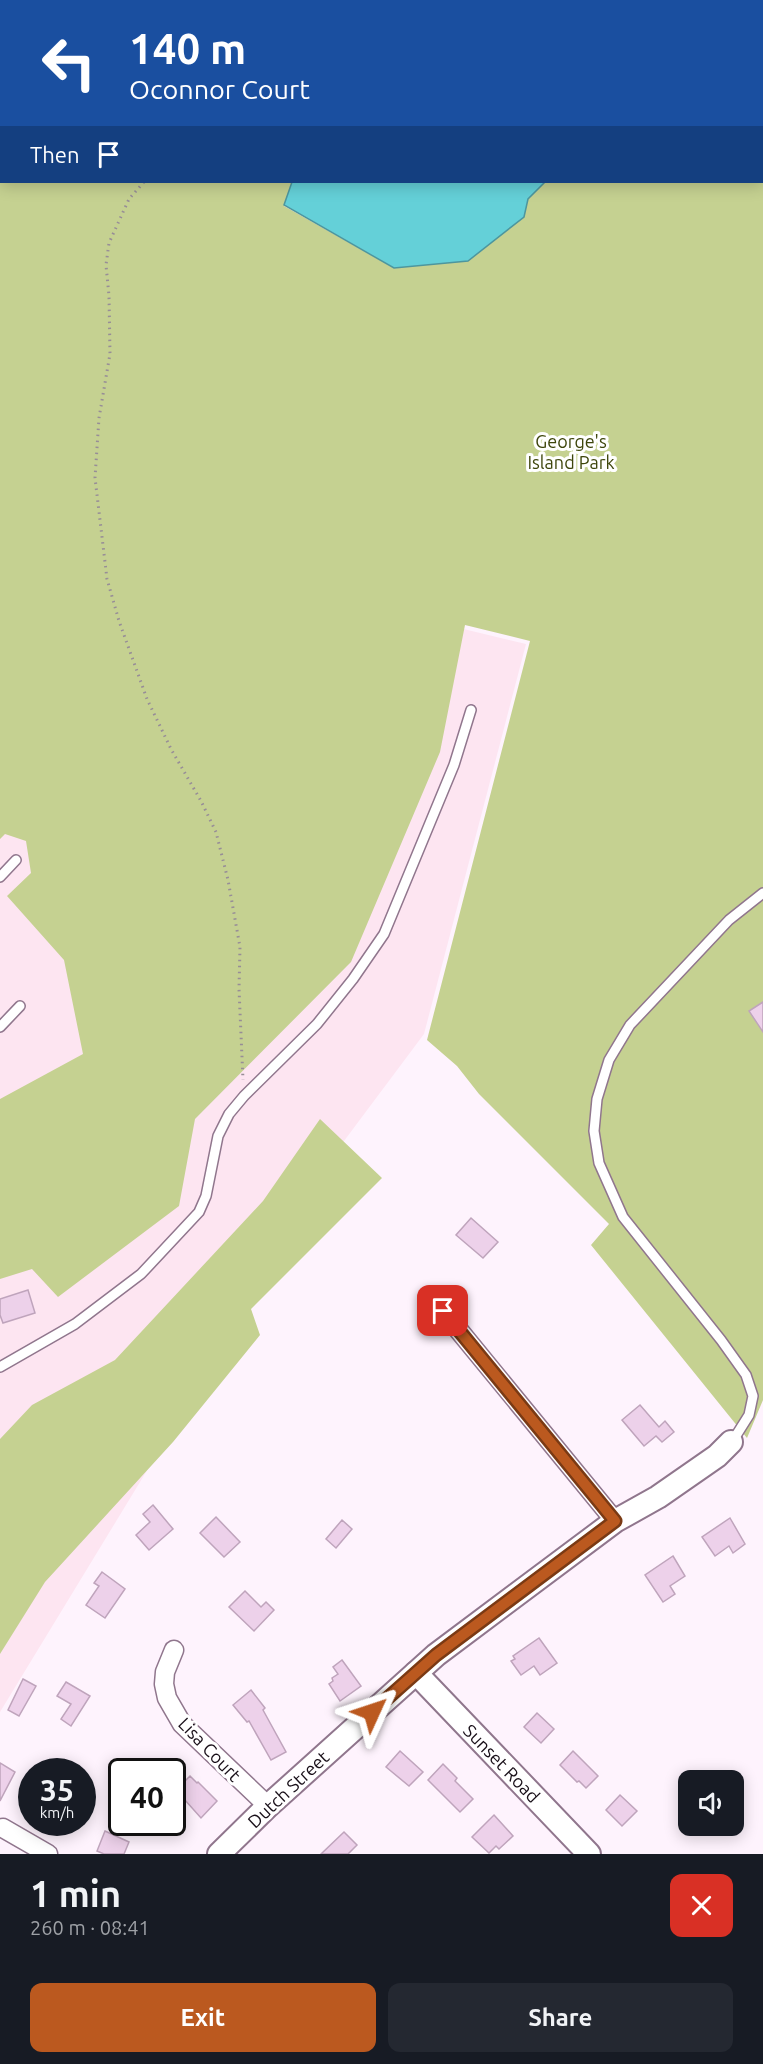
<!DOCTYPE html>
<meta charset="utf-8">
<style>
:root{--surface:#171b24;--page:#242831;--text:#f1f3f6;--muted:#9ea1a6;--accent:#bb591f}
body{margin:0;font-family:Ubuntu,sans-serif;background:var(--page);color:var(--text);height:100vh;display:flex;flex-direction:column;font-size:22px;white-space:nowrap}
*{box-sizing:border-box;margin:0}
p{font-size:20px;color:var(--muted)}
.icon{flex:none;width:33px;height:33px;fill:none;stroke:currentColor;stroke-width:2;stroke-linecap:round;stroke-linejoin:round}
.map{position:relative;height:1854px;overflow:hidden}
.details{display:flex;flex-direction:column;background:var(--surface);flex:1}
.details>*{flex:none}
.guide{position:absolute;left:0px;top:0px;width:764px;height:183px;box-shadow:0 3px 15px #0003;background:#1a4fa0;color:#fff;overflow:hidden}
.buttons{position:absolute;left:678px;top:1770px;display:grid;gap:12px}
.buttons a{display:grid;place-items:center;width:66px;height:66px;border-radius:12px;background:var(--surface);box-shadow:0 3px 15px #0003;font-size:30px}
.speed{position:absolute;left:18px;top:1758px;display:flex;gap:12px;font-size:30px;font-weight:700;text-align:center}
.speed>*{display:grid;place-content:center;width:78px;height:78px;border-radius:50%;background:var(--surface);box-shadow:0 3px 15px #0003;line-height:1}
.speed small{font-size:15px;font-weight:400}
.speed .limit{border:3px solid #111;border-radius:9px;background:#fff;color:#111}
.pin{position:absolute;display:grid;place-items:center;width:51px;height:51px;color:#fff;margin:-26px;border-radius:12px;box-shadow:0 3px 9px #0006}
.me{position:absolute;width:66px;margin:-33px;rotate:48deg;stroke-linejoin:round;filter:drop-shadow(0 0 4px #0008)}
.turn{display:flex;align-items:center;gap:21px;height:126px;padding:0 30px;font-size:27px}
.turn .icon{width:78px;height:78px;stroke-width:2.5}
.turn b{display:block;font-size:42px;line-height:51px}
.then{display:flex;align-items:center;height:57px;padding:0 30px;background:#0003;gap:12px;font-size:22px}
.round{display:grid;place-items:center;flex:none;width:63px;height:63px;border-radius:12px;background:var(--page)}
.headline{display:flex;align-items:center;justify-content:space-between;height:102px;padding:0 30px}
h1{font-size:36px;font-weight:700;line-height:45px}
.primary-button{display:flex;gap:12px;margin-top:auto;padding:12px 30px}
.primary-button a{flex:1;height:69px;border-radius:12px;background:var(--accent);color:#fff;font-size:24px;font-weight:700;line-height:69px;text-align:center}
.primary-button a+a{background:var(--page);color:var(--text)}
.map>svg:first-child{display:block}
.medical{fill:#fde5f1}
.green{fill:#c5d191}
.water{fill:#64d0d8;stroke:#4d969e;stroke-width:1.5}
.building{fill:#edd1ea;stroke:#bfa4bc;stroke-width:1.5}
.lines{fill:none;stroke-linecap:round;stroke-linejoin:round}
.service-casing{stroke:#90768d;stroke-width:12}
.minor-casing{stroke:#90768d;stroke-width:21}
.tertiary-casing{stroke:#90768d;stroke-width:26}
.path{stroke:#978d97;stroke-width:3;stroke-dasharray:1.5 4.5;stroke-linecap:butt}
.service{stroke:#fff;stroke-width:9}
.minor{stroke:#fff;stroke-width:18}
.tertiary{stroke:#fff;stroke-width:22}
.route-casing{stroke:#7a3a14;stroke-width:15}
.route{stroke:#bb591f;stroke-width:10}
.labels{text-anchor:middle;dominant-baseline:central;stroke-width:6;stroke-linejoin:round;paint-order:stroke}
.park-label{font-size:18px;fill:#3e460c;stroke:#fff}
.street-label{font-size:18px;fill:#180f18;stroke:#fff}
</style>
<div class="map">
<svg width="763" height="1854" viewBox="0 0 763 1854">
<rect width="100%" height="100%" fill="#fef3fd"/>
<!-- medical -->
<polygon class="medical" points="0,0 690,0 2,2 2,182 652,182 121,546 526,644 424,1034 344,1141 325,1194 168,1436 0,1712"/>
<!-- green -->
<g class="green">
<polygon points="0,0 93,0 2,2 0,94"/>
<polygon points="318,0 763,0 763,1400 747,1438 591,1245 609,1224 479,1094 457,1066 427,1040 530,641 465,625 440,752 351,962 195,1119 179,1206 58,1297 32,1269 0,1279 0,1099 83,1054 64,960 7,896 31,873 26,841 5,834 0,839 0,128 1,127 2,182 292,182 284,206 394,268 528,199 545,182 762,182 762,2 317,1"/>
<polygon points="320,1119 382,1178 251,1309 260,1335 173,1442 45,1582 0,1654 0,1439 32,1405 115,1360 263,1201"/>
</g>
<!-- water -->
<polygon class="water" points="292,182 545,182 528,199 524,217 468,261 394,268 284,205"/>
<!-- building -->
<g class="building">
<polygon points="763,1002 763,1032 749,1011"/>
<polygon points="471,1218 498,1242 483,1258 456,1235"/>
<polygon points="28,1290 35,1313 3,1323 0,1315 0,1299"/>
<polygon points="640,1405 659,1427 665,1421 674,1432 662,1442 656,1436 644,1446 622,1420"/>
<polygon points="153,1505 173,1529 149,1550 136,1535 150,1522 143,1514"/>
<polygon points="216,1517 240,1542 224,1557 200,1533"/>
<polygon points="730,1518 745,1544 733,1553 729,1546 715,1556 702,1537"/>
<polygon points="342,1520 352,1529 336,1548 326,1539"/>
<polygon points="673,1556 685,1576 670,1586 675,1594 663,1602 645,1575"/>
<polygon points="102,1572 125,1589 105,1618 86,1605 99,1586 94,1583"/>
<polygon points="245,1591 261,1607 266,1602 274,1610 254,1631 229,1607"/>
<polygon points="539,1638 557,1663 540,1675 534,1666 521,1675 511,1661 515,1659 513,1656"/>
<polygon points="342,1660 361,1686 340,1701 329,1684 333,1681 332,1678 338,1674 333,1667"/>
<polygon points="23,1679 36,1686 19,1716 8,1710"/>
<polygon points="66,1682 90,1696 71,1726 61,1719 71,1704 57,1696"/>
<polygon points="251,1690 265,1708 263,1710 286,1752 271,1760 249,1721 247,1722 233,1705"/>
<polygon points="537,1713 554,1729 541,1743 524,1727"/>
<polygon points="400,1751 423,1772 409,1786 386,1767"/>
<polygon points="573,1751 598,1776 586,1788 579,1781 577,1782 560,1765"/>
<polygon points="0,1763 15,1772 0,1801"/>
<polygon points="443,1764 457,1778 455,1781 473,1799 460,1812 428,1780"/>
<polygon points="190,1776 197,1783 198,1782 217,1801 201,1818 176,1790"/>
<polygon points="620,1795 637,1811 622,1826 606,1810"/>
<polygon points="494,1815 513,1836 499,1849 496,1846 489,1853 472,1837"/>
<polygon points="105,1831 129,1842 124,1854 104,1854 97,1851"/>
<polygon points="344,1832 357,1845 348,1854 321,1854"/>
</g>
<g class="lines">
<!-- service casing -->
<g class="service-casing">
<g id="service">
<polyline points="0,877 16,860"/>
<polyline points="0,1027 20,1006"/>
<polyline points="0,1367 75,1324 141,1274 199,1212 206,1196 218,1136 229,1114 244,1096 317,1024 353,979 384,934 454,765 471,710"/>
<polyline points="732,1442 749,1415 753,1396 746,1375 721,1340 623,1217 599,1163 594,1131 597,1099 609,1060 630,1025 729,920 763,893"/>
</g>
</g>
<!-- minor casing -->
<g class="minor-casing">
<g id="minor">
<polyline points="443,1311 615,1521"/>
<polyline points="174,1650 165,1672 164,1684 167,1698 182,1724 268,1806"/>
<polyline points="3,1828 48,1854"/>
</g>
</g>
<!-- tertiary casing -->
<g class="tertiary-casing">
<g id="tertiary">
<polyline points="416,1673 589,1854"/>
<polyline points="219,1854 268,1806 436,1655 615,1521 658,1497 717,1456 731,1442"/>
</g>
</g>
<!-- path -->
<g class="path">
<polyline points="762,15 763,15"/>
<polyline points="762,76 763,75"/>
<polyline points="0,118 2,118"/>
<polyline points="762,146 763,148"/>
<polyline points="144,182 129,199 109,243 106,265 109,296 110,354 99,418 95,478 107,579 119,621 147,699 171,749 201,801 216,832 228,880 240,947 239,989 243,1080"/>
</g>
<!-- service -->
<use href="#service" class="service"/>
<!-- minor -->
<use href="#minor" class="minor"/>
<!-- tertiary -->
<use href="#tertiary" class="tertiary"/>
</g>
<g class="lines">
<!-- route casing -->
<g class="route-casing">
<polyline id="route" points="372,1712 436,1655 615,1521 443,1311"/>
</g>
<!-- route -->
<use href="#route" class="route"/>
</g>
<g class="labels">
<!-- park labels -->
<g class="park-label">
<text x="571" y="441">George's<tspan x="571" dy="21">Island Park</tspan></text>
</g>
<!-- street labels -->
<g class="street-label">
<text transform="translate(210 1749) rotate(46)">Lisa Court</text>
<text transform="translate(502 1763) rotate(46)">Sunset Road</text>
<text transform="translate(288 1789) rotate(-43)">Dutch Street</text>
</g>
</g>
</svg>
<div class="buttons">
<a><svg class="icon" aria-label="sound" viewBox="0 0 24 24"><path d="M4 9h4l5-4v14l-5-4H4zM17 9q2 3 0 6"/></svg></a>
</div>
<div class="speed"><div>35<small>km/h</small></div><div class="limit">40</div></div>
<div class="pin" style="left:443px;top:1311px;background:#d93025"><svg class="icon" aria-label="arrive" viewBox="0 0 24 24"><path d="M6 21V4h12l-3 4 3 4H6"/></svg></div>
<svg class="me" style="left:372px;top:1712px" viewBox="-20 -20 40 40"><path d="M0-17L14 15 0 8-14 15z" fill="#bb591f" stroke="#fff" stroke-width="4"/></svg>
<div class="guide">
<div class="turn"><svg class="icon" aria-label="left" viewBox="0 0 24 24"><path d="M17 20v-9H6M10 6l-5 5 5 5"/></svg><div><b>140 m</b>Oconnor Court</div></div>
<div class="then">Then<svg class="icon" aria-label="arrive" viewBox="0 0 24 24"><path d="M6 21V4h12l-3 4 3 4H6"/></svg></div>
</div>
</div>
<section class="details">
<div class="headline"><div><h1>1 min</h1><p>260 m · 08:41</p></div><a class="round" style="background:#d93025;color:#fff"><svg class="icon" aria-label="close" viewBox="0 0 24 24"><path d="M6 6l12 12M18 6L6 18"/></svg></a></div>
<div class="primary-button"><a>Exit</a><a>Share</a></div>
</section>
